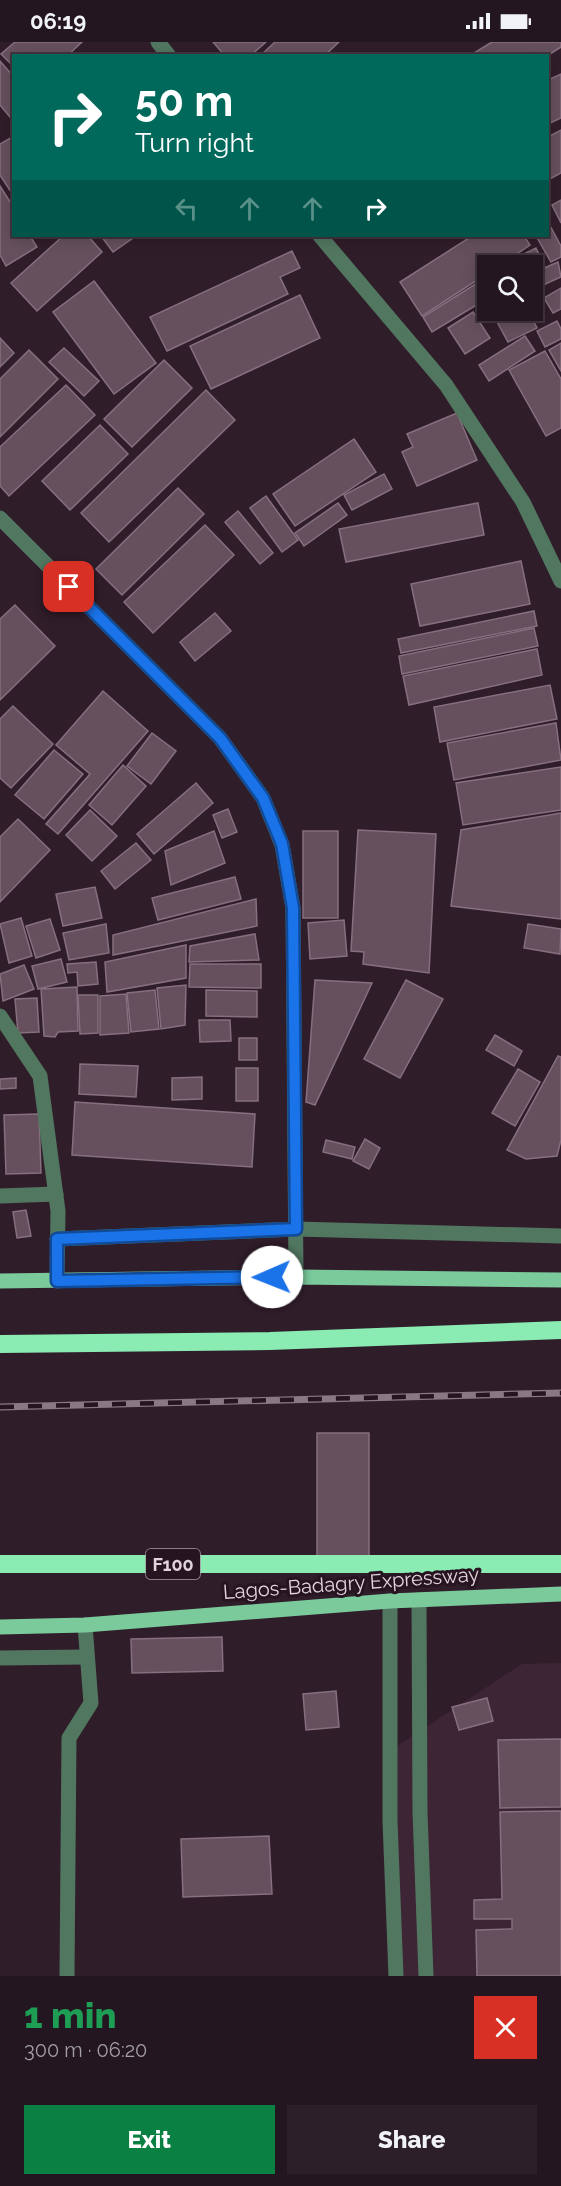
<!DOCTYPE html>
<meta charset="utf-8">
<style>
:root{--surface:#241620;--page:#2c1f29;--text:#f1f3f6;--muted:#a39fa5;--line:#41353e;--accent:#0b8043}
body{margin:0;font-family:Raleway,sans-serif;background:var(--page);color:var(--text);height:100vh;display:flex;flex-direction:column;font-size:22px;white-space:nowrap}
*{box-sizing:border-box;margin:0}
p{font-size:20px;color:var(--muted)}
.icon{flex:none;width:33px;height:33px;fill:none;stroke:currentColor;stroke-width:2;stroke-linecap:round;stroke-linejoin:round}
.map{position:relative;height:1934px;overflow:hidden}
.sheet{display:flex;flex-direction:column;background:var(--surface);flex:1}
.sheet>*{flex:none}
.top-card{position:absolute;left:12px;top:12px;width:537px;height:183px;border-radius:0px;box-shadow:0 3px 15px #0003,0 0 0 2px var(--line);background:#00695c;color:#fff;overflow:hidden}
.controls{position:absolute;left:477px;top:213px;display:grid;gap:12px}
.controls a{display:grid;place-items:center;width:66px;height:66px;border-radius:0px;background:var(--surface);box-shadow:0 3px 15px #0003,0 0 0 2px var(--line);font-size:30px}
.pin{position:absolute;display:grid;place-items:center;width:51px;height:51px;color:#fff;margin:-26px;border-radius:12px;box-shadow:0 3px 9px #0006}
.me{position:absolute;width:66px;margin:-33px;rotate:269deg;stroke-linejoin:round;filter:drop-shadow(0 0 4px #0008)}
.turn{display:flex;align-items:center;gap:21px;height:126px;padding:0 24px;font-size:27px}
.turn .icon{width:78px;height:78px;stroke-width:2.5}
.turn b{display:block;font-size:42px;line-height:51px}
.lanes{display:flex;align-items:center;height:57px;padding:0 24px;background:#0003;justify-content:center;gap:30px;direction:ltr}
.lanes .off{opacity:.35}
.round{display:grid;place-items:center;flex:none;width:63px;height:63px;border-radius:0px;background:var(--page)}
.summary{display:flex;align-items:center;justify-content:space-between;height:102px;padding:0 24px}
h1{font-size:36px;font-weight:800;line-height:45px;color:#1e9e55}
.action{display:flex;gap:12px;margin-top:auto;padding:12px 24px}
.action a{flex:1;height:69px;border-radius:0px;background:var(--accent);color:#fff;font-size:24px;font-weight:800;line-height:69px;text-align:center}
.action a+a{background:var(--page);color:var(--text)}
.status{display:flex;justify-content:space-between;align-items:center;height:42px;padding:0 30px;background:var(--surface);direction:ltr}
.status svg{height:16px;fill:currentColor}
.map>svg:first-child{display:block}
.built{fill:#3d2535}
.building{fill:#66505e;stroke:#866f7e;stroke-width:1.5}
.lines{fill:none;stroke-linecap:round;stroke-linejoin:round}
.minor{stroke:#527760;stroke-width:15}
.major{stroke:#7aca9c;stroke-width:15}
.highway{stroke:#8aebb3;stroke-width:18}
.rail-casing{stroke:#897984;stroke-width:7}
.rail{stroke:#261421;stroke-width:4.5;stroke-dasharray:14;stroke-linecap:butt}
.route-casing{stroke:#114b97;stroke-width:15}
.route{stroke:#1a73e8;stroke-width:10}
.labels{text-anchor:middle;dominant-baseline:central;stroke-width:6;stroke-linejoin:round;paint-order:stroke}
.shield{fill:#261421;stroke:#a99aa5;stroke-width:1.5}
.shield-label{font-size:18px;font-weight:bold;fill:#e1d4dd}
.street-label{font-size:20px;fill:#e1d4dd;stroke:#261421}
</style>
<div class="status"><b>06:19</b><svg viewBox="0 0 49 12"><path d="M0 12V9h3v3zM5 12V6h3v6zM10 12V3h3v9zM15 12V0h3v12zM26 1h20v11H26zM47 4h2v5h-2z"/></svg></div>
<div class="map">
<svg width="561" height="1934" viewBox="0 0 561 1934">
<rect width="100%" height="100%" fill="#301d2a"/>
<!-- built -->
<polygon class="built" points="561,1621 561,1934 391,1934 397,1704 522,1622"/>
<!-- building -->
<g class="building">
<polygon points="15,0 82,0 67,14 14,14 14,25 1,12"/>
<polygon points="213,0 266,0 250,14 225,14"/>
<polygon points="275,0 339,0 324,14 260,14"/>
<polygon points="492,0 561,0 561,5 547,14 469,14"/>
<polygon points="0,19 14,35 14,72 10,75 0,63"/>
<polygon points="561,32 561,76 548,82 548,38"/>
<polygon points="561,88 561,131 548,138 548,95"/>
<polygon points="14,94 14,153 13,153 0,133 0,102"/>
<polygon points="0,144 14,166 14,194 30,194 37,205 6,224 0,213"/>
<polygon points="561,158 561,181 552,163"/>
<polygon points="548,180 561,204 561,215 551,220 536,194 548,194"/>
<polygon points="63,194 88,194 102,210 37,269 11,241"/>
<polygon points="101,194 136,194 113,210"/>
<polygon points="472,194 524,194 530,203 499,224 488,224 488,231 422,274 400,240"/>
<polygon points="536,206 544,223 532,228 532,224 509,224 508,220"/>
<polygon points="292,209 300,226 280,235 288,252 167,309 150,275"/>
<polygon points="558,220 561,235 532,248 532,231"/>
<polygon points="488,234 488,256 432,290 423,275"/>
<polygon points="94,239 156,321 114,352 53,270"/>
<polygon points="561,246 561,267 553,271 544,256"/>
<polygon points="300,253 320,296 211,347 190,304"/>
<polygon points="488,260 488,268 507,268 492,277 483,263"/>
<polygon points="516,268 528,268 537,286 508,300 496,278"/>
<polygon points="473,270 490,296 465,312 448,286"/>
<polygon points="557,279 561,287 561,297 545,305 537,289"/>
<polygon points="525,294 535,309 489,339 479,323"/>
<polygon points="0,296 14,311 0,325"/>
<polygon points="561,301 561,329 549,308"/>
<polygon points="64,306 99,339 84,354 49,320"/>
<polygon points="29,308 58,337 0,395 0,337"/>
<polygon points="545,309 561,337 561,386 546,394 509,328"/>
<polygon points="164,318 192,346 132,405 104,377"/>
<polygon points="66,343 95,373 9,454 0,444 0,405"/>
<polygon points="206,348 235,378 109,500 81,471"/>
<polygon points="457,371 477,418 417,444 402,410 413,405 407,392"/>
<polygon points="100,383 128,412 70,468 42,439"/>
<polygon points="354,397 376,430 295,484 273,452"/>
<polygon points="384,432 392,447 352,468 344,453"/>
<polygon points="178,446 204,472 122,553 96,527"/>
<polygon points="266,454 298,498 282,510 250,466"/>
<polygon points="338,461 347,473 304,504 295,491"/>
<polygon points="478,461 484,493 346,520 339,487"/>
<polygon points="238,469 273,511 260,522 225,480"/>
<polygon points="205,483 234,513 153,591 124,560"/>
<polygon points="521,519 530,562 420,584 411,542"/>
<polygon points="15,563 55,604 0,658 0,577"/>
<polygon points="534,569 537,584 401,611 398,597"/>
<polygon points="215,571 231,589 195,619 180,600"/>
<polygon points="534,586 538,604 402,632 399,614"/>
<polygon points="537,607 542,633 409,663 403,634"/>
<polygon points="550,643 557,677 440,700 434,665"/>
<polygon points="103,649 148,689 58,792 46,782 90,732 56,703"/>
<polygon points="13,664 53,702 11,746 0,736 0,677"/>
<polygon points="556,681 561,718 454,738 447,701"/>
<polygon points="152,691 176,709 151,742 127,724"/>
<polygon points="54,708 83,732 44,777 15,753"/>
<polygon points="123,723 146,744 112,783 89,763"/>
<polygon points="561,725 561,768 463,783 456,741"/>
<polygon points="196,741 213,761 154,812 137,792"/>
<polygon points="228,767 237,790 222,796 213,773"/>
<polygon points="90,768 117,794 92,819 66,793"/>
<polygon points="561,771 561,877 451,864 461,788"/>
<polygon points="18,777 50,808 0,860 0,795"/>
<polygon points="358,788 436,792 429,931 363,922 364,910 351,909"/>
<polygon points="214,789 225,821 171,843 165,809"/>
<rect x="303" y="789" width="35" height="87"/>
<polygon points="136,801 151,818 115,847 101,829"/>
<polygon points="235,835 241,857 158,878 152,856"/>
<polygon points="95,845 102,876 63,884 56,852"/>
<polygon points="256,857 257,884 113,913 113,893"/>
<polygon points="21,876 32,914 9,921 0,882"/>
<polygon points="50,877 60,908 36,916 26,884"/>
<polygon points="344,878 347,914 310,917 308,881"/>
<polygon points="106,882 109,911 69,918 63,891"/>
<polygon points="528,882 561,887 560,912 524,906"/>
<polygon points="255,892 259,918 189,920 190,904"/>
<polygon points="186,903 186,936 107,950 105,920"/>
<polygon points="61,917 67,940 38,947 32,924"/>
<polygon points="96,920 98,942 78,944 77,930 68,931 67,922"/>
<polygon points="190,922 261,922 261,946 189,945"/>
<polygon points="24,923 34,947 3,959 0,932"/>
<polygon points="315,938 372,941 315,1063 306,1060"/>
<polygon points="406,938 443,957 400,1036 364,1017"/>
<polygon points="186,943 185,983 161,987 157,946"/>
<polygon points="77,945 78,989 58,990 55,995 44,994 41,947"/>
<polygon points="155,948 159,987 131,990 127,951"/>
<polygon points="206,948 257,949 257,975 206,974"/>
<polygon points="126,952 129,991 100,993 100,954"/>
<polygon points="78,953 98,953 98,991 80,992"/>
<polygon points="37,956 39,990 18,991 15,957"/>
<polygon points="199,978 230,978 231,999 200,1000"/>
<polygon points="495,993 522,1009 514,1024 486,1008"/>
<rect x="239" y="996" width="18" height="22"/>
<polygon points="558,1014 561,1015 561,1098 557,1114 526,1117 507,1108"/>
<polygon points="80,1022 138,1024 136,1055 79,1052"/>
<rect x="236" y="1026" width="22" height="33"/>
<polygon points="518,1027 540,1040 515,1084 492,1071"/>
<polygon points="202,1035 202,1057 172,1058 172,1036"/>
<polygon points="16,1036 16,1046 0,1047 0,1037"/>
<polygon points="75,1060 255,1072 252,1125 72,1113"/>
<polygon points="39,1072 41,1131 6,1132 4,1073"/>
<polygon points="365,1097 380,1106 369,1127 353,1119"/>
<polygon points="326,1098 355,1105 352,1117 323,1110"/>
<polygon points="26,1168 31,1194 17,1196 13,1170"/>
<rect x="317" y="1391" width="52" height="132"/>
<polygon points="222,1595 223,1629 132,1631 131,1597"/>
<polygon points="336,1649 339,1685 306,1688 303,1652"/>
<polygon points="487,1656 493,1679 459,1688 452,1665"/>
<polygon points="561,1697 561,1765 500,1766 498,1698"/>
<polygon points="561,1769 561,1934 477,1934 476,1888 512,1887 512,1877 474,1877 474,1858 502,1857 500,1770"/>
<polygon points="269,1794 272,1852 183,1855 181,1797"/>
</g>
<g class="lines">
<!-- minor -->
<g class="minor">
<polyline points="158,0 169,14"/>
<polyline points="320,194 446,343 523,460 561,539"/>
<polyline points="0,476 220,696 263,756 282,803 293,866 296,1235"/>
<polyline points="0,974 40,1034 58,1169 57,1239"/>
<polyline points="0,1154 56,1152"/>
<polyline points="57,1197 296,1187 561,1194"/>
<polyline points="419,1558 420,1770 426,1934"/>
<polyline points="390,1559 390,1779 396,1934"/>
<polyline points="0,1616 86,1615"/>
<polyline points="67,1934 69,1696 91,1661 85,1583"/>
</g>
<!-- major -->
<g class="major">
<polyline points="0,1239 296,1235 561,1238"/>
<polyline points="0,1585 85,1583 390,1559 561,1552"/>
</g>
<!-- highway -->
<g class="highway">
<polyline points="0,1302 270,1299 561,1288"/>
<polyline points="0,1522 561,1522"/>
</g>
<!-- rail casing -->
<g class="rail-casing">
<polyline id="rail" points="0,1365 561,1351"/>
</g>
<!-- rail -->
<use href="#rail" class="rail"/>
</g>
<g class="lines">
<!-- route casing -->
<g class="route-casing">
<polyline id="route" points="69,545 220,696 263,756 282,802 293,866 296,1187 57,1197 57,1239 272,1235"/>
</g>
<!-- route -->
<use href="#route" class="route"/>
</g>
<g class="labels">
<!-- shield labels -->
<rect class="shield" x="146" y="1507" width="54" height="30" rx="4.5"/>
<g class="shield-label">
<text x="173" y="1522">F100</text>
</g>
<!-- street labels -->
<g class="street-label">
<text transform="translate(351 1541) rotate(-4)">Lagos-Badagry Expressway</text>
</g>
</g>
</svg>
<div class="controls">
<a><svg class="icon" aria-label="search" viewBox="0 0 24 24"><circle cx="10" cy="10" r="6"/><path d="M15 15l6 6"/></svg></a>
</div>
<div class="pin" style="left:69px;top:545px;background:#d93025"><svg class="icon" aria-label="arrive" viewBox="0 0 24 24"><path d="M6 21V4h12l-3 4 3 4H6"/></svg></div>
<svg class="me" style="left:272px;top:1235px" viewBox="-20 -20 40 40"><circle r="19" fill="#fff"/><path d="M0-13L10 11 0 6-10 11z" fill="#1a73e8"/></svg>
<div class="top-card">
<div class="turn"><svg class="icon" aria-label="right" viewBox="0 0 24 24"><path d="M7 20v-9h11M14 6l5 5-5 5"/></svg><div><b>50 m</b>Turn right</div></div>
<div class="lanes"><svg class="icon off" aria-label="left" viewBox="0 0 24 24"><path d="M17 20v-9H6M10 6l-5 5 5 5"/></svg><svg class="icon off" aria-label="ahead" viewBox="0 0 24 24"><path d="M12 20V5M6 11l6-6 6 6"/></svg><svg class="icon off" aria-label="ahead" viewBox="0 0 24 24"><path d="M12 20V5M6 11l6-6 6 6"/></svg><svg class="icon" aria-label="right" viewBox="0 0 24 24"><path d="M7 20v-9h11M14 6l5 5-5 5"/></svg></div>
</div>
</div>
<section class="sheet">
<div class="summary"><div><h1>1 min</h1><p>300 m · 06:20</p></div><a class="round" style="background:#d93025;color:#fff"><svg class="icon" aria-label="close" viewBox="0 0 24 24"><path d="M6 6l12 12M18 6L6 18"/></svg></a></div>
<div class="action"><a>Exit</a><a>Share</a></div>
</section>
